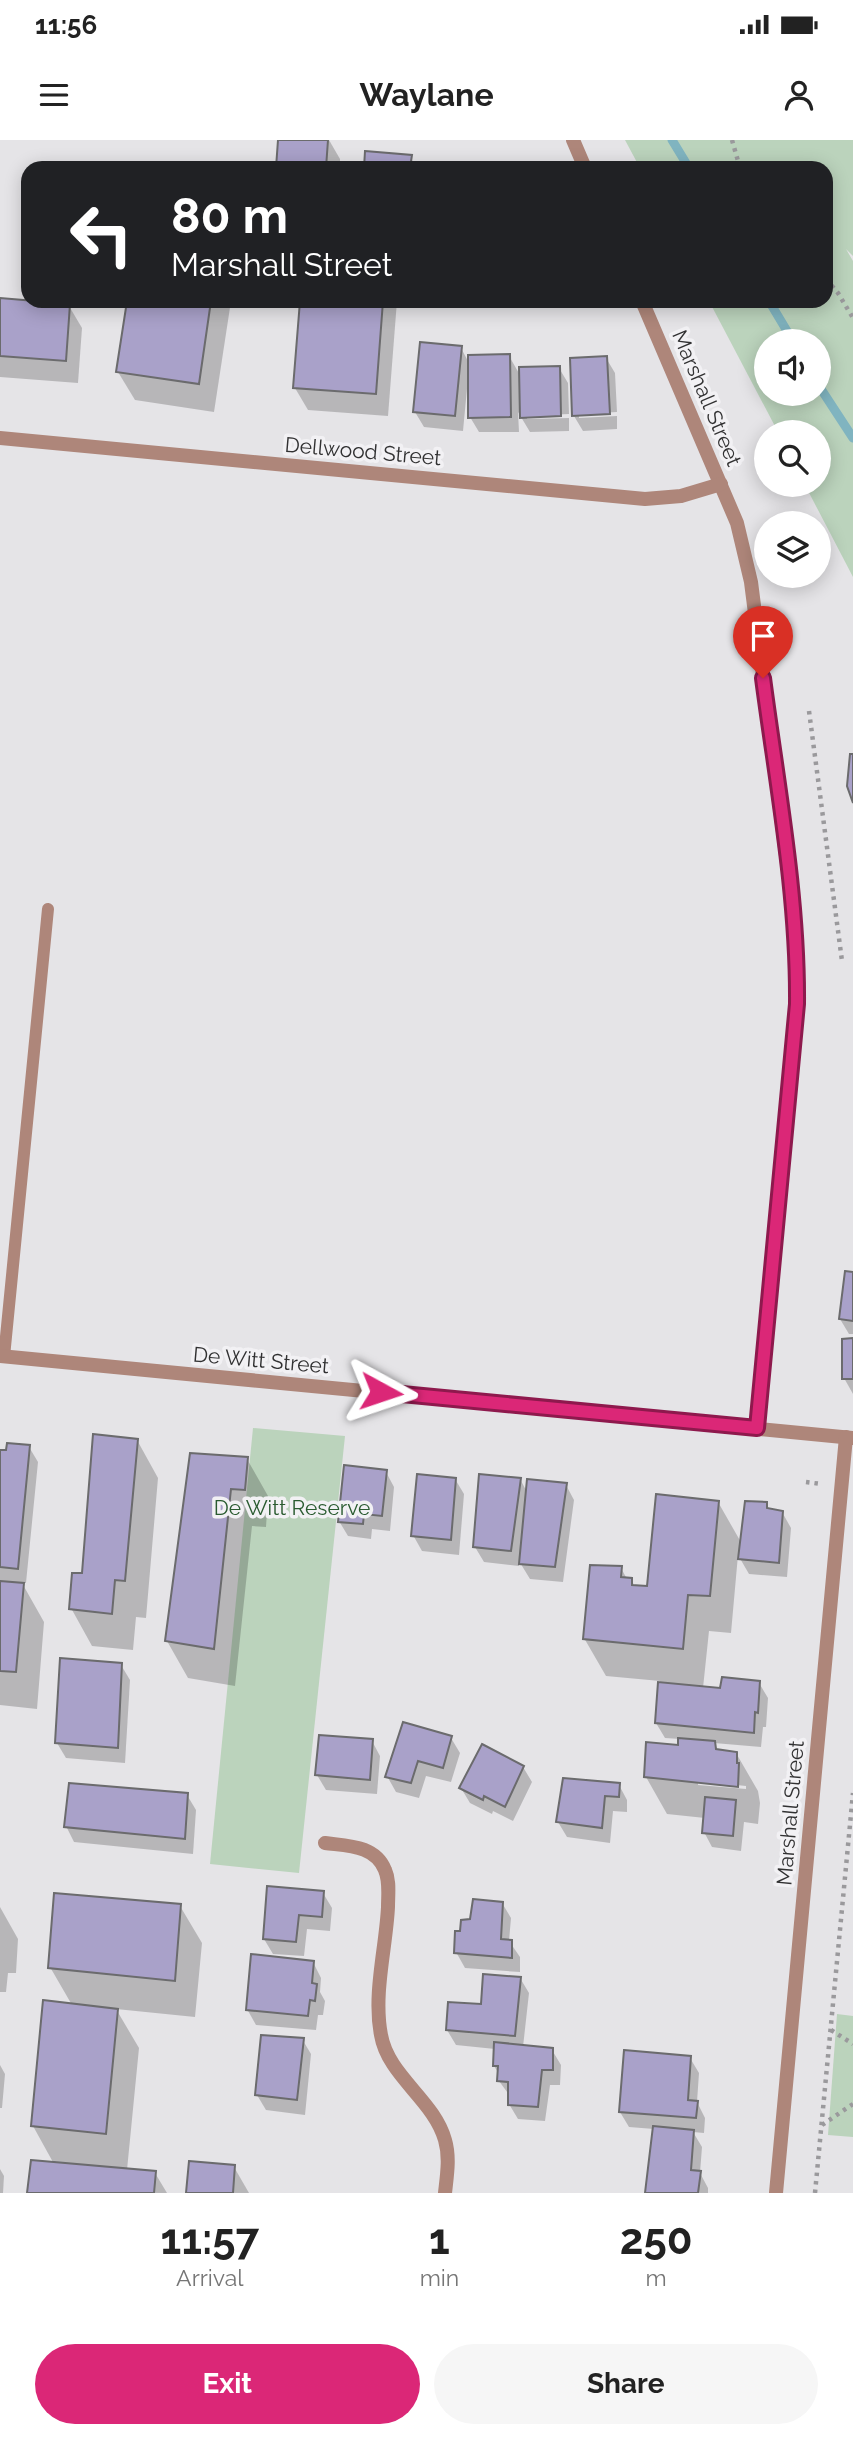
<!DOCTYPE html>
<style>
:root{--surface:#fff;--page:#f6f6f6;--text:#222;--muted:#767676;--accent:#db2777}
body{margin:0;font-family:Raleway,sans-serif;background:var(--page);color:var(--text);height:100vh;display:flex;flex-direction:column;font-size:26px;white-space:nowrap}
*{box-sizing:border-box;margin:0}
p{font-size:23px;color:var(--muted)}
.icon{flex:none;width:38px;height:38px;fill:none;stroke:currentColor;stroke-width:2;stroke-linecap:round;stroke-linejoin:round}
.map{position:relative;height:2053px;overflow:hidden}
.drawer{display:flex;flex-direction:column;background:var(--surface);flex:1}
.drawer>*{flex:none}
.hud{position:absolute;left:21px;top:21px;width:812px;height:147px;border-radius:21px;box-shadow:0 4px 18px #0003;background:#202124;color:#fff;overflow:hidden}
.controls{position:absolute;left:754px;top:189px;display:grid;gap:14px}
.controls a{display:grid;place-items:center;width:77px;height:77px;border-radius:50%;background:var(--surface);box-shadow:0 4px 18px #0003;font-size:35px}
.pin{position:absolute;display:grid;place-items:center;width:60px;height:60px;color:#fff;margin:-72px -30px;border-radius:50% 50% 50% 0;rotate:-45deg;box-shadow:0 0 7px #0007}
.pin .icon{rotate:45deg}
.me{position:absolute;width:77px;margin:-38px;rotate:95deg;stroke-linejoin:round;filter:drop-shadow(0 0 5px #0008)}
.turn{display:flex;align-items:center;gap:24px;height:147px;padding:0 35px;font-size:32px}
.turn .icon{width:91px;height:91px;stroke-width:2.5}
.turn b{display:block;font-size:49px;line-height:60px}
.eta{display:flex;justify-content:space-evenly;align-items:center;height:119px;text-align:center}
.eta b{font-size:42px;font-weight:700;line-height:49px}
.action{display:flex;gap:14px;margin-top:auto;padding:14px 35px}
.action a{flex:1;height:80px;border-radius:42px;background:var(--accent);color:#fff;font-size:28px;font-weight:700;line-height:80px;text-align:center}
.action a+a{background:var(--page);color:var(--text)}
.status{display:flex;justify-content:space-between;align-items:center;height:49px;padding:0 35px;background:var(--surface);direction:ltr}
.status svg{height:19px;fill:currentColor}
header{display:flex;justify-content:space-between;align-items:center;height:91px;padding:0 35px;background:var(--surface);font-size:32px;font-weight:700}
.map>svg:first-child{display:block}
.green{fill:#bbd3bc;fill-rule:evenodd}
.shadow{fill:#0003;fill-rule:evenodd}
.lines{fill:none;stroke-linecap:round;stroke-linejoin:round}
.stream{stroke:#80b4c0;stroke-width:9}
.building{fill:#a9a1c9;stroke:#6b6b6d;stroke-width:2}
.path{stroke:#9a999c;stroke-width:4.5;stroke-dasharray:3.5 5;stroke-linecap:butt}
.lane{stroke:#ae867a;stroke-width:12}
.street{stroke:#ae867a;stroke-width:14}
.route-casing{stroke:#8e194d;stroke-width:18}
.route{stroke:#db2777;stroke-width:12}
.labels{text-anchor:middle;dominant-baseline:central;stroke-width:7;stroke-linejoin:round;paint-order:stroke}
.street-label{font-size:21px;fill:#313132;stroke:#f2f1f4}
.park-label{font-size:21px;fill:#2a5b30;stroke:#f2f1f4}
</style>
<div class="status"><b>11:56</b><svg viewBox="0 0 49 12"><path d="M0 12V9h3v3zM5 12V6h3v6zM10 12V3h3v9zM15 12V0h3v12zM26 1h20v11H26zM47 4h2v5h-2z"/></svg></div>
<header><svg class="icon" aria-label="menu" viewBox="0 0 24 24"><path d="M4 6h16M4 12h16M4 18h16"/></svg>Waylane<svg class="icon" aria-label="person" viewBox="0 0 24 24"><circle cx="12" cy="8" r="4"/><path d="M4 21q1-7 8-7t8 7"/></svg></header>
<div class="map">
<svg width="853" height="2053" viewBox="0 0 853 2053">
<rect width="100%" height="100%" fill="#e5e4e7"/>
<!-- green -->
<g class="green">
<path d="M625,0H853V116L846,109L853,121V437L805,345H819V292H778L709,161H826V28H640ZM819,201V254H766V201Z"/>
<polygon points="253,1288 345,1296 299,1733 210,1724"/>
<polygon points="837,1874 853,1876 853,1997 828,1995"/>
</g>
<!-- shadow -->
<g class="shadow">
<polygon points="280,0 329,0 340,19 340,28 277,28"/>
<polygon points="410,17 417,28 366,28"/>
<polygon points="0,160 69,166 82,188 78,243 0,237"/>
<polygon points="129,161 231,161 214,272 135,260 118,232"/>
<polygon points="302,161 397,161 388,276 308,270 295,248"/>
<polygon points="461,208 469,223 509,216 520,235 559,228 568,243 569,274 527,276 527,279 569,278 569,291 530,292 518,272 519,292 479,292 470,277 470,249 467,249 463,291 424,287 415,272"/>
<polygon points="606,218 615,233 617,272 579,274 579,278 617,276 617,289 583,291 574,276"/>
<polygon points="853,1134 853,1194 849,1194 840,1179"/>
<polygon points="853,1200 853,1254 844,1238"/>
<polygon points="137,1300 158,1338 146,1478 136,1477 133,1510 92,1506 71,1468"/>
<polygon points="29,1307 38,1322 26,1443 22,1443 44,1482 37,1569 0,1565 0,1311"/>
<polygon points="192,1315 247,1319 268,1356 266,1387 252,1386 235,1546 188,1538 167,1501"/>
<polygon points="386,1332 394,1347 390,1391 372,1389 371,1399 348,1396 339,1381"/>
<polygon points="455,1339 464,1354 459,1415 422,1411 413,1395"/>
<polygon points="520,1339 527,1352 566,1345 574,1360 563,1442 530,1439 519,1421 519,1426 484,1422 475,1407"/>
<path d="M718,1362L742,1404L766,1364L770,1371L782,1372L791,1388L787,1437L749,1434L738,1415L731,1493L709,1491L703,1548L721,1550L759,1543L768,1558L766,1587H763L761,1607L714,1603L719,1612L736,1613L758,1651L760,1663L758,1684L744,1682L741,1711L712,1707L704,1692L705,1678L667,1674L646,1637L679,1607L680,1599L665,1598L656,1583L660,1541L606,1536L584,1498L621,1428L627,1439H631L635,1447L648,1448ZM698,1641L746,1646V1649L698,1645Z"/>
<polygon points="121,1525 130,1540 125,1623 66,1618 57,1603"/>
<polygon points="451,1598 460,1613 451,1642 426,1636 419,1658 396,1652 387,1636"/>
<polygon points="372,1601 380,1616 377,1654 326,1650 317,1635"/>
<polygon points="523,1627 532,1642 513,1681 493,1671 492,1674 470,1663 461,1648"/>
<polygon points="619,1645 627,1660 627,1672 613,1671 610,1703 567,1697 558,1682"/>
<polygon points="187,1655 196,1670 193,1714 74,1702 66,1686"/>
<polygon points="323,1753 332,1768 330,1791 307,1789 304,1816 273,1814 264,1799"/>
<polygon points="502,1763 511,1778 509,1801 520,1817 520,1832 465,1828 456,1812 462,1793 472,1781"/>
<polygon points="180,1766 202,1803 195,1877 116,1869 139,1908 127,2030 155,2033 167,2053 29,2053 54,2024 33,1986 72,1865 50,1827"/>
<polygon points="0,1767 18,1799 16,1833 8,1833 6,1852 0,1852"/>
<polygon points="313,1822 321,1838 320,1852 325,1861 323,1875 318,1875 316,1890 256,1885 247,1869"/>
<polygon points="520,1838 529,1853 523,1907 552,1910 561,1925 560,1945 550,1945 545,1981 518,1979 509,1964 510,1956 499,1941 499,1934 494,1926 495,1909 456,1905 447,1890"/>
<polygon points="302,1899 311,1914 305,1975 266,1970 257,1955"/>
<polygon points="690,1918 699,1933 697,1962 705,1978 704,1993 693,1992 702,2007 700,2033 708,2048 708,2053 647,2053 654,1989 629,1987 620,1972"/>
<polygon points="0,1925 5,1934 2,1968 0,1968"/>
<polygon points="234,2027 249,2053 188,2053"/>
<polygon points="0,2029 4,2036 3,2053 0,2053"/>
</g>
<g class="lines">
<!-- stream -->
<g class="stream">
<polyline points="672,0 689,28"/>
<polyline points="769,161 793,201"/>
<polyline points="819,246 853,298"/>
</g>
</g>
<!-- building -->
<g class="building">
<polygon points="278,0 328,0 326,28 276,28"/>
<polygon points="365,11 412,15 410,28 364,28"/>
<polygon points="0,158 70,164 66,221 0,216"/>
<polygon points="127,161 211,161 199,244 116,232"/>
<polygon points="300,161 383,161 376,254 293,248"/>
<polygon points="420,202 462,206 455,276 413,272"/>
<polygon points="510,214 511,277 468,278 468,215"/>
<polygon points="607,216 610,274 572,276 570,218"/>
<polygon points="560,226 561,276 520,278 519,227"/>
<polygon points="850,614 853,614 853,663 847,646"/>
<polygon points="845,1131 853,1132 853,1181 839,1179"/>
<polygon points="853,1198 853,1239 842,1239 842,1199"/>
<polygon points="93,1294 138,1299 125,1441 115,1440 112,1474 69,1469 72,1433 82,1433"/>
<polygon points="7,1303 30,1305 18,1429 0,1427 0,1310 6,1310"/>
<polygon points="190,1313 248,1317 245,1350 231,1349 214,1509 165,1501"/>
<polygon points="344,1325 387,1330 382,1376 364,1374 363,1384 338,1382"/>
<polygon points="417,1334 456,1338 451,1400 411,1396"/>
<polygon points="479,1334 521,1338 511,1411 473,1407"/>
<polygon points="527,1339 567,1343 555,1427 519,1424"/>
<polygon points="656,1354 719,1361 710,1456 688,1455 683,1509 583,1499 590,1425 622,1426 621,1437 632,1438 632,1445 647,1446"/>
<polygon points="745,1361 767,1362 767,1368 783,1371 779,1423 738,1419"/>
<polygon points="0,1441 24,1443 16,1532 0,1531"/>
<polygon points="60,1518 122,1523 118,1608 55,1603"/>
<polygon points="722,1537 760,1541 758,1573 755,1572 754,1593 655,1583 658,1542 720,1548"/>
<polygon points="403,1582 452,1596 443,1628 418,1621 411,1643 385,1637"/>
<polygon points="319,1595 373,1599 370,1640 315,1635"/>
<polygon points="678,1598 715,1601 716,1609 737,1612 737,1623 739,1623 738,1647 644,1637 646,1602 678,1605"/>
<polygon points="482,1604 524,1626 505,1667 484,1656 483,1660 459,1648"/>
<polygon points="563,1638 620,1643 619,1657 605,1656 602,1688 556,1682"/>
<polygon points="69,1643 188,1653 185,1699 64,1687"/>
<polygon points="705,1657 736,1660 733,1696 702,1693"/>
<polygon points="267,1746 324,1751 322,1777 299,1775 296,1802 263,1799"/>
<polygon points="54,1753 181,1764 175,1841 48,1828"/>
<polygon points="473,1759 503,1762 501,1799 512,1800 512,1818 454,1813 455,1791 460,1791 461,1780 470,1779"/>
<polygon points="251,1814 314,1821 312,1843 317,1844 315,1861 310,1860 308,1876 246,1870"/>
<polygon points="483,1834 521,1837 515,1896 446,1890 448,1862 481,1864"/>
<polygon points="43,1860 118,1869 106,1994 31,1986"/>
<polygon points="261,1895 304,1898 297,1960 255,1955"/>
<polygon points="494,1902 553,1908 553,1930 542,1930 538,1967 508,1965 508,1942 497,1941 498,1926 493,1926"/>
<polygon points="624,1910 691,1916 688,1960 698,1961 696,1978 619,1972"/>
<polygon points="653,1986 694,1990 691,2030 701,2031 698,2053 645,2053"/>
<polygon points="31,2020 156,2031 154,2053 27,2053"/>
<polygon points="189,2021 235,2025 233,2053 186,2053"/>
</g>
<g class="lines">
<!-- path -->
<g class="path">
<polyline points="732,0 740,28"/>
<polyline points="826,139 838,153 853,178"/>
<polyline points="809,571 842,821"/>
<polyline points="806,1342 821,1344"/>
<polyline points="831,1890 853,1904"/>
<polyline points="822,1985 853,1964"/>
<polyline points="815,2053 853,1653"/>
</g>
<!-- lane -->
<polyline class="lane" points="4,1217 48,769"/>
<!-- street -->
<g class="street">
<polyline points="573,0 585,28"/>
<polyline points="642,161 737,383 751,442 795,786 798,824 797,864 757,1288"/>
<polyline points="0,298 645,359 681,356 721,344"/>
<polyline points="0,1216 853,1298"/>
<path d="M325,1703C347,1706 375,1705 385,1730C390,1741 388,1754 388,1767C386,1808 373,1854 381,1895C388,1936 434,1960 445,2000C450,2017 447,2035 445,2053"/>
<polyline points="776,2053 846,1297"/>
</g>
</g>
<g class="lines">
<!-- route casing -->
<g class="route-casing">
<path id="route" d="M381,1252L757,1288L797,864C798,755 777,645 763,538"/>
</g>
<!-- route -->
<use href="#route" class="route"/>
</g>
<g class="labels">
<!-- street labels -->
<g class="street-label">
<text transform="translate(707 258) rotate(67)">Marshall Street</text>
<text transform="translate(363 311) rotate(5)">Dellwood Street</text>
<text transform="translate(261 1220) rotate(5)">De Witt Street</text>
<text transform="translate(790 1673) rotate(-85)">Marshall Street</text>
</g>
<!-- park labels -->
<g class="park-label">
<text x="292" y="1367">De Witt Reserve</text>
</g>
</g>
</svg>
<div class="controls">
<a><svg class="icon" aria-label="sound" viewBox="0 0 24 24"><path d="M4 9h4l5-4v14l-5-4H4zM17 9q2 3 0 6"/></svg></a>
<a><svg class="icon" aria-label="search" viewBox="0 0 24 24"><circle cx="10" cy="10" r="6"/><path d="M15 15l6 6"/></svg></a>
<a><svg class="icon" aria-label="layers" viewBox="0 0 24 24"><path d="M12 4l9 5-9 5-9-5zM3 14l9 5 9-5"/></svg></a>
</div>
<div class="pin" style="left:763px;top:538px;background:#d93025"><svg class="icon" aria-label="arrive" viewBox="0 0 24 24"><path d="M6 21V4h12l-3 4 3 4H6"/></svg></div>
<svg class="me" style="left:381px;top:1252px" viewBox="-20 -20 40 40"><path d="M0-17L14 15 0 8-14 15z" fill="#db2777" stroke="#fff" stroke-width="4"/></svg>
<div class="hud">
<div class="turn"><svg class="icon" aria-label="left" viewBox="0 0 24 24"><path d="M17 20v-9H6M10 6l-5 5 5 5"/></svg><div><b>80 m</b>Marshall Street</div></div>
</div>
</div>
<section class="drawer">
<div class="eta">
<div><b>11:57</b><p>Arrival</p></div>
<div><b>1</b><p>min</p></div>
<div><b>250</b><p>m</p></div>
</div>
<div class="action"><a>Exit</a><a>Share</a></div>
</section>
